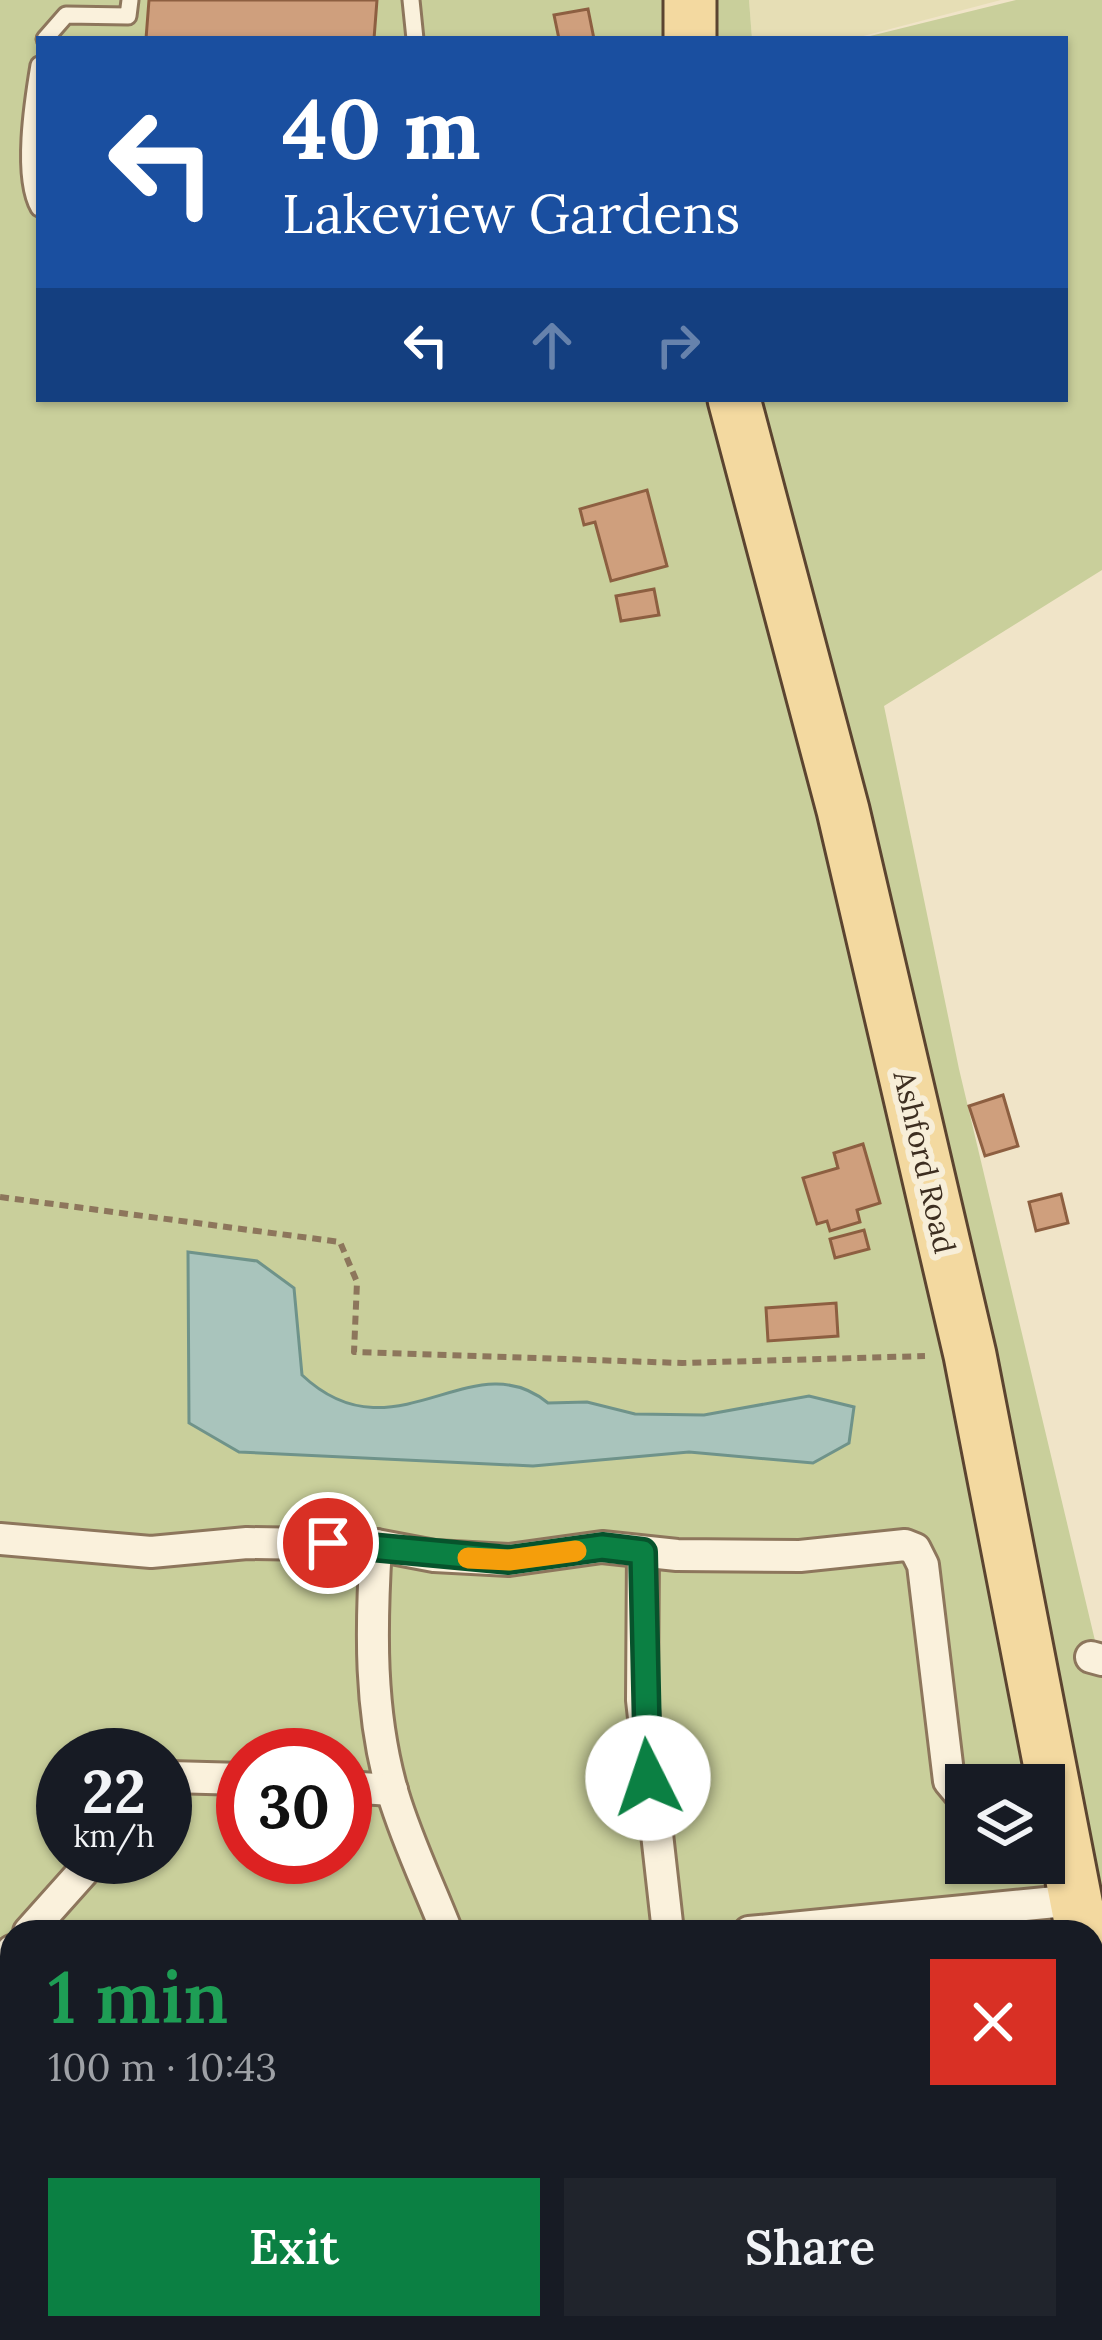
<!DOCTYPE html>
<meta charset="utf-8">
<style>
:root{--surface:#171b24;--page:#20242c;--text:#f1f3f6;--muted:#9ea1a6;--accent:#0b8043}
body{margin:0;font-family:Lora,serif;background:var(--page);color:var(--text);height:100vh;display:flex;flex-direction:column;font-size:45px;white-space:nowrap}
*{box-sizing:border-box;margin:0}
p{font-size:39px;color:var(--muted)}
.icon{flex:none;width:66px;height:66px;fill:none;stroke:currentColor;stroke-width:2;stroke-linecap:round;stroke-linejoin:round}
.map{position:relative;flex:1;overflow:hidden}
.details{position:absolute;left:0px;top:1920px;width:1104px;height:420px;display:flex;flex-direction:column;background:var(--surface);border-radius:36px 36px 0 0;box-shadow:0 3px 9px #0004}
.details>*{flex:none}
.guide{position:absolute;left:36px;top:36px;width:1032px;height:366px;border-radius:0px;box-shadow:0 3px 9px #0004;background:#1a4fa0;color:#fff;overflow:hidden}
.fabs{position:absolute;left:945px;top:1764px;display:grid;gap:24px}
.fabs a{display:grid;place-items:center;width:120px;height:120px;border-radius:0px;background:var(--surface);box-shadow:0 3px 9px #0004;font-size:60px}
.speed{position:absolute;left:36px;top:1728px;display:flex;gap:24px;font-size:60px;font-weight:700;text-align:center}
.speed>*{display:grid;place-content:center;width:156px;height:156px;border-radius:50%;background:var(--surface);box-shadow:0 3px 9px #0004;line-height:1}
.speed small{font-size:30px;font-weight:400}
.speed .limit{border:18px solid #d22;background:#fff;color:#111}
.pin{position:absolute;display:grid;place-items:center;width:102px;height:102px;color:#fff;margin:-51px;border:6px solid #fff;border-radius:50%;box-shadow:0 3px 12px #0007}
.me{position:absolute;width:132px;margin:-66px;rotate:356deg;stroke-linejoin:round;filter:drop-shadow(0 0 9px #0008)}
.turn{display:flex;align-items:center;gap:42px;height:252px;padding:0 48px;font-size:54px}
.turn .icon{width:156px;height:156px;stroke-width:2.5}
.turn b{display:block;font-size:84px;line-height:102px}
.lanes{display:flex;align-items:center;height:114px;padding:0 48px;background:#0003;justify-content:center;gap:60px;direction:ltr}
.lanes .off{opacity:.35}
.round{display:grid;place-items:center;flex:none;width:126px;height:126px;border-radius:0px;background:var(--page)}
.head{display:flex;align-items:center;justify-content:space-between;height:204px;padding:0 48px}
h1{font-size:72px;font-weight:600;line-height:90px;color:#1e9e55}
.primary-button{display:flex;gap:24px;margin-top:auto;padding:24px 48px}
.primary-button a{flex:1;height:138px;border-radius:0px;background:var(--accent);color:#fff;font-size:48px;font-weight:600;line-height:138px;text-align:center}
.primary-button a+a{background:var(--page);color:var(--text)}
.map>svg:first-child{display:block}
.farmland{fill:#e6deb5}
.green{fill:#c9cf9b;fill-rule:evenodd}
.water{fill:#a9c4bc;stroke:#6f938a;stroke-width:3}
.building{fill:#cf9f7d;stroke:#8d5f41;stroke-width:3}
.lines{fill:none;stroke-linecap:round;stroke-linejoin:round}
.lane-casing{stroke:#8d765c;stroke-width:21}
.street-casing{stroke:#8d765c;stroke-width:36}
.primary-casing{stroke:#5b4430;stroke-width:57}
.path{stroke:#8d765c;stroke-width:6;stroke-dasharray:9 6;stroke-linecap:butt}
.lane{stroke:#faf1dc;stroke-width:15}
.street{stroke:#faf1dc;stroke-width:30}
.primary{stroke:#f3d9a0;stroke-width:51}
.route-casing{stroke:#07532c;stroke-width:30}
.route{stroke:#0b8043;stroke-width:21}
.slow{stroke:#f59e0b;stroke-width:21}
.labels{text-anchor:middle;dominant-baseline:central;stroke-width:12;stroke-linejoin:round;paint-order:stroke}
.street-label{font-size:30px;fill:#3d2e20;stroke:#f7eed8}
</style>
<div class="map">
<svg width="1102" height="2340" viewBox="0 0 1102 2340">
<rect width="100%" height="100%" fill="#f0e4c8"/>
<!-- farmland -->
<polygon class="farmland" points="749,0 1001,0 852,39 752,39"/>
<!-- green -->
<path class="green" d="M0,0H749L752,39H39V399H1065V39H858L1016,0H1102V570L884,706L959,1069L1102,1670V2340H0ZM63,1755H165V1857H63ZM243,1755H345V1857H243ZM966,1785H1044V1863H966ZM12,1932H1092V2328H12Z"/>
<!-- water -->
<path class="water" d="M188,1252L257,1261L294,1288L302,1375C394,1462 472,1340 548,1403L587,1402L635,1414L704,1415L809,1396L854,1407L849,1443L813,1463L689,1452L533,1466L239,1452L189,1423Z"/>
<!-- building -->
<g class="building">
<polygon points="149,0 377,0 374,39 146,39"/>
<polygon points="588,9 594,39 559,39 554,15"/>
<polygon points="647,490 667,566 611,581 595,522 584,525 580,509"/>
<polygon points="654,589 659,615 621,621 616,596"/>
<polygon points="1003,1095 1018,1146 985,1156 969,1106"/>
<polygon points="863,1144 880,1203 857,1210 860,1222 830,1231 827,1221 817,1224 803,1178 838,1168 834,1153"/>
<polygon points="1061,1194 1068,1223 1036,1231 1029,1202"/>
<polygon points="864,1230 869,1249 835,1258 830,1239"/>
<polygon points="836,1303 838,1336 768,1341 766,1308"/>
</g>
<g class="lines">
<!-- lane casing -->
<g class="lane-casing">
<g id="lane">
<polyline points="411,0 415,39"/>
<polyline points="45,39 66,15 128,16 130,0"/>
<path d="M39,65C33,101 21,177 39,208"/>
</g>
</g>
<!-- street casing -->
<g class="street-casing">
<g id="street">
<polyline points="0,1539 151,1552 247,1543 376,1545 434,1556 509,1560 602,1547 677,1555 800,1556 905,1545 915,1549 923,1565 949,1781 964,1799"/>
<path d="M376,1545C371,1628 369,1712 393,1794C407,1841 429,1886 447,1932"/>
<polyline points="643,1552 642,1700 668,1932"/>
<polyline points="1091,1657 1102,1660"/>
<polyline points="165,1782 170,1777 243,1779"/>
<polyline points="345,1787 392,1790"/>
<polyline points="29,1932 96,1857"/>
<polyline points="749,1932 1076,1900"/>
<polyline points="0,1965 12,1951"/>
</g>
</g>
<!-- primary casing -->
<g class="primary-casing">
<g id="primary">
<polyline points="690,0 690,39"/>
<polyline points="734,399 843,810 970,1355 1082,1932"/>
<polyline points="1092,1992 1102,2051"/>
</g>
</g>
<!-- path -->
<polyline class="path" points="0,1197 340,1242 357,1282 354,1352 682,1363 925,1356"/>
<!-- lane -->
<use href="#lane" class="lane"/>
<!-- street -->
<use href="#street" class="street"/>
<!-- primary -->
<use href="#primary" class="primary"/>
</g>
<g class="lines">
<!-- route casing -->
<g class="route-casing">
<polyline id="route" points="328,1543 509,1560 602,1547 643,1552 648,1778"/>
</g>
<!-- route -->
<use href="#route" class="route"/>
<!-- slow -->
<polyline class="slow" points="468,1558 509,1560 576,1551"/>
</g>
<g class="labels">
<!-- street labels -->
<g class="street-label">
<text transform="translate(925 1162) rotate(77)">Ashford Road</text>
</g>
</g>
</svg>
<div class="fabs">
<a><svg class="icon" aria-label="layers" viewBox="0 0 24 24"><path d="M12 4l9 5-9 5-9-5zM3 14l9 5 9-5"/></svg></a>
</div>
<div class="speed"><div>22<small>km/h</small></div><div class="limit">30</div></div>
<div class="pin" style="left:328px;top:1543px;background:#d93025"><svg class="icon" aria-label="arrive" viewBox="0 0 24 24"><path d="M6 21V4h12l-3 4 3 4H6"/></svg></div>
<svg class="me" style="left:648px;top:1778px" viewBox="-20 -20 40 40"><circle r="19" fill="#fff"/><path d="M0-13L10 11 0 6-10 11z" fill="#0b8043"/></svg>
<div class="guide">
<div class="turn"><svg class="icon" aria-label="left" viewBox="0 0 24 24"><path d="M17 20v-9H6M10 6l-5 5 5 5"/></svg><div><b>40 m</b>Lakeview Gardens</div></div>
<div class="lanes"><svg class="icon" aria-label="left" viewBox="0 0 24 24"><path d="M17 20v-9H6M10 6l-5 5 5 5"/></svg><svg class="icon off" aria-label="ahead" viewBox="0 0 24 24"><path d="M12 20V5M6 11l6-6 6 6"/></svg><svg class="icon off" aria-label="right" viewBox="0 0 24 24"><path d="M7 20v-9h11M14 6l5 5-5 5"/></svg></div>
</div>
<section class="details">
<div class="head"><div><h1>1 min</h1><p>100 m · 10:43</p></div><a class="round" style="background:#d93025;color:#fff"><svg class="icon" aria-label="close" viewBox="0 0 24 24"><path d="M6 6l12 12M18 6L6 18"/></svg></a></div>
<div class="primary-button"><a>Exit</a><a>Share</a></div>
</section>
</div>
